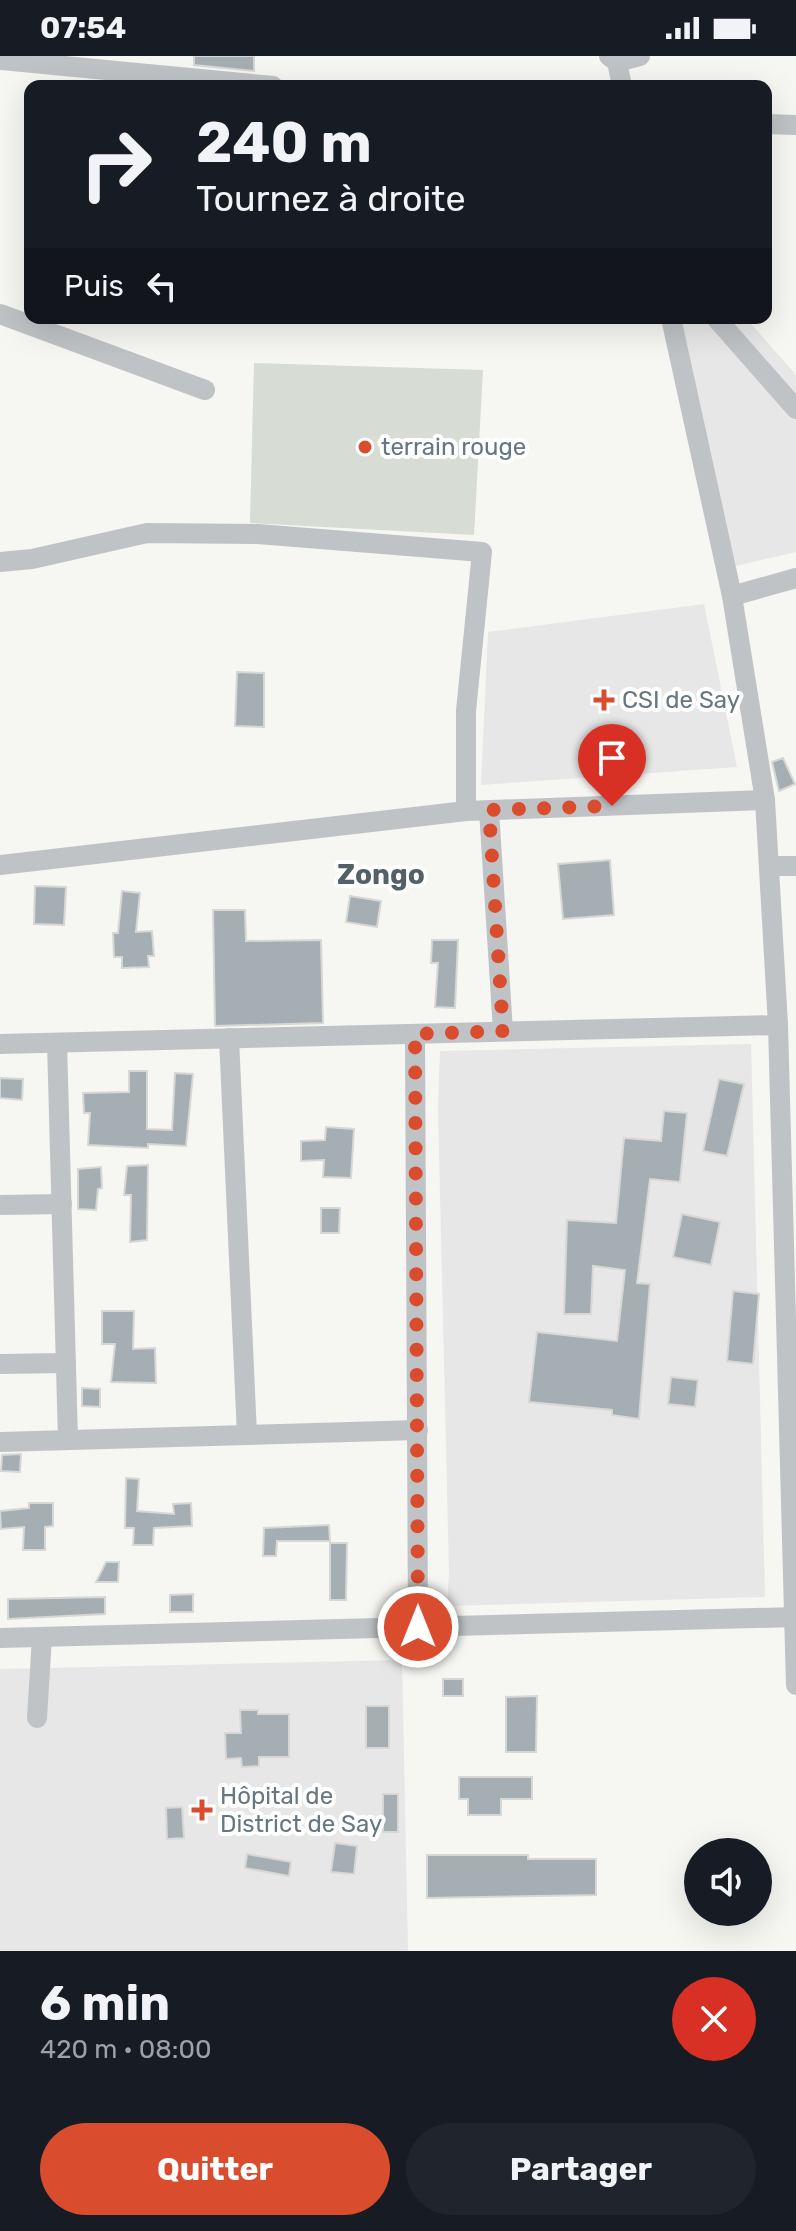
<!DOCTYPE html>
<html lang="fr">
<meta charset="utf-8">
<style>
:root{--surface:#171b24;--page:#20242c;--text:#f1f3f6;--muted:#9ea1a6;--accent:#da4c2e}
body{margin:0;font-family:Rubik,sans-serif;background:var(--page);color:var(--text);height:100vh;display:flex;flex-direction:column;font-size:30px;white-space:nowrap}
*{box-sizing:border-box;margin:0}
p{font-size:26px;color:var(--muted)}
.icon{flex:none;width:44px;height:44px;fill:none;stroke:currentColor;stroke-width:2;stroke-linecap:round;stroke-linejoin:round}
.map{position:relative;height:1895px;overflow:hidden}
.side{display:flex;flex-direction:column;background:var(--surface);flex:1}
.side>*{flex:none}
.top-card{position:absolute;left:24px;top:24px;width:748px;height:244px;border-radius:16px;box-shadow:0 8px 32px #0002;background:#171b24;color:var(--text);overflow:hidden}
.controls{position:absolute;left:684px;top:1782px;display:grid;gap:16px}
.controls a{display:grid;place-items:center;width:88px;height:88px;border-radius:50%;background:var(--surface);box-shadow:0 8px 32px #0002;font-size:40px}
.pin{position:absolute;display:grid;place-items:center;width:68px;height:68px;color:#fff;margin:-82px -34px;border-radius:50% 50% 50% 0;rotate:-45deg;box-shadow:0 0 8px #0007}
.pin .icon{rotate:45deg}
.me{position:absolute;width:88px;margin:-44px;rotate:0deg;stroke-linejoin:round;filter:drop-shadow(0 0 6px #0008)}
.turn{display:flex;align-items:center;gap:28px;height:168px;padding:0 40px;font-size:36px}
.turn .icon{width:104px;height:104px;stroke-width:2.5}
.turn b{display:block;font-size:56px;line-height:68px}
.then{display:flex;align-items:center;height:76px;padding:0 40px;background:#0003;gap:16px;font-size:30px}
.round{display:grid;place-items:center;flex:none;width:84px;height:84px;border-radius:42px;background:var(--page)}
.overview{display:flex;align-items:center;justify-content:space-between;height:136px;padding:0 40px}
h1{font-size:48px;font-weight:700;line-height:60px}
.cta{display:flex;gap:16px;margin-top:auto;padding:16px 40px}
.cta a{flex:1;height:92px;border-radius:48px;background:var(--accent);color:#fff;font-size:32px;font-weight:700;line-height:92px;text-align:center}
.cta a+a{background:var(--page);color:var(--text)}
.status{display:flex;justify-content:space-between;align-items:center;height:56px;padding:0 40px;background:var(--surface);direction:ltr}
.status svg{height:22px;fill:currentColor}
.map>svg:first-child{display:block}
.built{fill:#e6e7e6}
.green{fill:#d7dcd4}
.building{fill:#a5aeb3;stroke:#d7d7d5;stroke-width:2}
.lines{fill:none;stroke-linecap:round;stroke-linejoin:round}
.minor{stroke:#bfc3c6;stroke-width:20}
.route{stroke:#da4c2e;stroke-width:14;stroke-dasharray:0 25.2}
.poi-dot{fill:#da4c2e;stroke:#fff;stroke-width:3}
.labels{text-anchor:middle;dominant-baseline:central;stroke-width:8;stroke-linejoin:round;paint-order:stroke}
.poi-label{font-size:24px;fill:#667782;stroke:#fff;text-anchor:start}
.quarter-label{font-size:28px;font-weight:bold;fill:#546067;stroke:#fff}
</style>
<div class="status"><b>07:54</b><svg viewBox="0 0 49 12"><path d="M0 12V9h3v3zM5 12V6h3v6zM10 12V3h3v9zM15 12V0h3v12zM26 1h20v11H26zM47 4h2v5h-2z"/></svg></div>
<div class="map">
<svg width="796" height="1895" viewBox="0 0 796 1895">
<rect width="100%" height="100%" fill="#f6f6f2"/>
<!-- built -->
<g class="built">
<polygon points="679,262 746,262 796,319 796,496 731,511"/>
<polygon points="704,548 737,711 481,729 488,576"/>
<polygon points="751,988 765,1541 447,1550 449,1516 438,1053 440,995"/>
<polygon points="402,1604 408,1895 0,1895 0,1613"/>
</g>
<!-- green -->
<polygon class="green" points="254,307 483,314 474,479 250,467"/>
<!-- building -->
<g class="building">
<polygon points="194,0 254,0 254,15 194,9"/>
<polygon points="237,616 264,617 264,671 235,670"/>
<polygon points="783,702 795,728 779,735 772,706"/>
<polygon points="610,804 614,859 563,863 558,808"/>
<polygon points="35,830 66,831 64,869 34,868"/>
<polygon points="122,835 140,837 136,876 152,875 154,900 148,900 149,911 122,912 122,901 114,901 113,877 118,877"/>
<polygon points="350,840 381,845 377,871 346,866"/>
<polygon points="213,854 245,854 246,885 321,884 323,967 215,970"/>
<polygon points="432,884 458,884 455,952 435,951 438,907 431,907"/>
<polygon points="129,1015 147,1015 147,1073 172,1074 175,1017 193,1018 186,1090 148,1088 148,1092 88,1089 90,1057 84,1057 83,1037 129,1036"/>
<polygon points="0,1022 23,1023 22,1044 0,1042"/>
<polygon points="719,1023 744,1028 727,1100 703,1095"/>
<polygon points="664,1055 687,1057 680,1126 650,1123 637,1227 650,1228 639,1363 612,1359 612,1354 529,1346 537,1276 617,1285 625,1214 593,1210 591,1258 564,1258 567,1164 616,1167 624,1082 661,1085"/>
<polygon points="326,1071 354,1073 351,1122 323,1121 324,1104 301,1105 301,1085 325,1084"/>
<polygon points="148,1109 147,1184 130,1186 131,1139 124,1139 127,1110"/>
<polygon points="101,1111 102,1132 98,1133 96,1154 78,1153 78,1113"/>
<polygon points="321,1152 340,1152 339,1177 321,1177"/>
<polygon points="682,1158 720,1166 711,1209 673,1201"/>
<polygon points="733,1235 759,1238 753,1308 727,1305"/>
<polygon points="102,1255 134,1255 133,1293 155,1292 156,1327 111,1326 115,1288 102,1288"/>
<polygon points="671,1321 698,1324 695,1351 668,1348"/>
<polygon points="82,1332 100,1333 100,1351 82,1350"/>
<polygon points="21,1398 20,1416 1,1415 2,1399"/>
<polygon points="126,1422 139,1423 137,1455 174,1458 173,1448 191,1447 192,1470 154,1472 153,1489 133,1489 134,1472 125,1472"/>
<polygon points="29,1447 53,1447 53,1470 45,1471 45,1494 23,1494 24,1471 1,1473 0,1455 29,1452"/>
<polygon points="329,1469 330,1485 277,1485 276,1500 263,1500 264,1472"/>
<polygon points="330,1487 347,1487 346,1544 330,1544"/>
<polygon points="106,1506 119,1506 118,1526 96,1526"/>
<polygon points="193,1538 193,1556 170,1556 170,1539"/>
<polygon points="105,1541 105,1558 8,1563 8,1543"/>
<rect x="443" y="1623" width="20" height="17"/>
<polygon points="537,1640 536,1696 506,1696 506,1641"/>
<rect x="366" y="1650" width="23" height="42"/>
<polygon points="240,1654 258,1654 258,1658 289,1658 289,1701 259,1701 259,1710 242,1711 241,1702 226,1703 225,1677 241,1677"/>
<polygon points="459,1721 532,1721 532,1743 501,1743 501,1759 468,1759 468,1743 459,1743"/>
<rect x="383" y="1738" width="15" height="38"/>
<polygon points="182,1751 184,1782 167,1783 166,1752"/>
<polygon points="335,1787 357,1790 354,1818 331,1816"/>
<polygon points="247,1798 291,1806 289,1820 245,1812"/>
<polygon points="427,1799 528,1799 528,1803 596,1803 596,1839 427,1842"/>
</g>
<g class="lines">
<!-- minor -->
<g class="minor">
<polyline points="609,0 617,6 640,0"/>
<polyline points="2,4 273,30"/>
<polyline points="617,6 622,30"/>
<polyline points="766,68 796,69"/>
<polyline points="0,258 205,334"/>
<polyline points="671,262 732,540 765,744 778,969 796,1629"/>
<polyline points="716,262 796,353"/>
<polyline points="0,506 32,503 147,477 258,478 482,496 466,655 466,755"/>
<polyline points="732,540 796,522"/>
<polyline points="489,754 503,975"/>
<polyline points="0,809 466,755 765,744"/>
<polyline points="769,810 796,810"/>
<polyline points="415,978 418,1571"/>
<polyline points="229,982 247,1379"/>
<polyline points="57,987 68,1384"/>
<polyline points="0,988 778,969"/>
<polyline points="0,1149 62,1148"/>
<polyline points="0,1308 66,1307"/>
<polyline points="0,1386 418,1374"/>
<polyline points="0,1582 796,1561"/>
<polyline points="37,1662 42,1581"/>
</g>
</g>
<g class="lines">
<!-- route -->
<polyline class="route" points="418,1571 415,978 503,975 489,754 612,750"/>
</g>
<!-- markers -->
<g class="poi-dot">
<circle cx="365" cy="391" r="8"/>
<path d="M600 632h8v8h8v8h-8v8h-8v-8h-8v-8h8z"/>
<path d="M198 1742h8v8h8v8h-8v8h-8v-8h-8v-8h8z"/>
</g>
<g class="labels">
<!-- poi labels -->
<g class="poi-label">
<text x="381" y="391">terrain rouge</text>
<text x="622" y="644">CSI de Say</text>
<text x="220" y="1740">Hôpital de<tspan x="220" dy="28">District de Say</tspan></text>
</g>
<!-- quarter labels -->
<g class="quarter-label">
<text x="381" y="818">Zongo</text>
</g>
</g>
</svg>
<div class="controls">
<a><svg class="icon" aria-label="sound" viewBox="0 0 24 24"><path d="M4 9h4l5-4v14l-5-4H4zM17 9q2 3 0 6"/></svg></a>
</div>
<div class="pin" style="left:612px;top:750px;background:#d93025"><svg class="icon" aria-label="arrive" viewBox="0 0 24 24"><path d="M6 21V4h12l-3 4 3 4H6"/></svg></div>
<svg class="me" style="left:418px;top:1571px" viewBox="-20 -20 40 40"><circle r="17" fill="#da4c2e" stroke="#fff" stroke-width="3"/><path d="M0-11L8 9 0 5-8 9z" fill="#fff"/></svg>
<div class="top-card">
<div class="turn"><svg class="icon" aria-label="right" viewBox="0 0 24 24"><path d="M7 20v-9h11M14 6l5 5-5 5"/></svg><div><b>240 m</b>Tournez à droite</div></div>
<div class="then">Puis<svg class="icon" aria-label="left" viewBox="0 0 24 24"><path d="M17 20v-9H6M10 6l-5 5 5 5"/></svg></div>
</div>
</div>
<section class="side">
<div class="overview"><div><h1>6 min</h1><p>420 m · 08:00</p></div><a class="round" style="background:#d93025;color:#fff"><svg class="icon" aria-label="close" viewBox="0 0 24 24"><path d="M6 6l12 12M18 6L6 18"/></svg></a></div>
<div class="cta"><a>Quitter</a><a>Partager</a></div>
</section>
